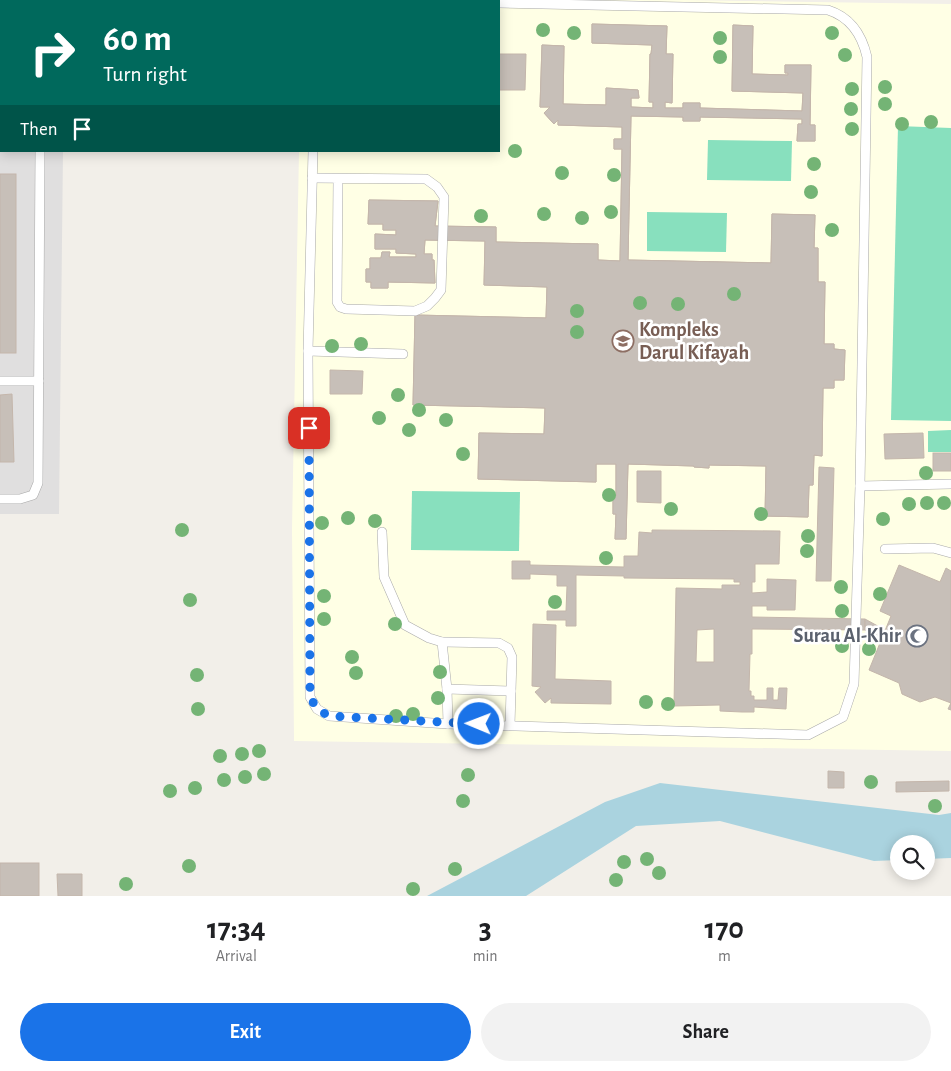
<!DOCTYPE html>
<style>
:root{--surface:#fff;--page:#f2f2f2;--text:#202124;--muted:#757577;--accent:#1a73e8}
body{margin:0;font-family:"Alegreya Sans",sans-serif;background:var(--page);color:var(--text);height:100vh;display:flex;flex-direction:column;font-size:19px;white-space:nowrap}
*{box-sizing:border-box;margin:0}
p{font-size:16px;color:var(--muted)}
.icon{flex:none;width:28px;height:28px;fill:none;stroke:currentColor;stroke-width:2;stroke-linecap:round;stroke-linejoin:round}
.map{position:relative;height:896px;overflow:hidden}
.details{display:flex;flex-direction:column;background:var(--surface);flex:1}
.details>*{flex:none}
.hud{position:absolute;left:0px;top:0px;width:500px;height:152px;box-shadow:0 2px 12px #0003;background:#00695c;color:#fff;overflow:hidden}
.controls{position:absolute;left:890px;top:835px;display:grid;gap:10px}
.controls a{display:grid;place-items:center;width:45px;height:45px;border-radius:50%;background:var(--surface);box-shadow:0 2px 12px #0003;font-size:25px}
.pin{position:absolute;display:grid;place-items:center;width:42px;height:42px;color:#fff;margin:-21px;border-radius:10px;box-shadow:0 2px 8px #0006}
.me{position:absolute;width:55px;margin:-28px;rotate:271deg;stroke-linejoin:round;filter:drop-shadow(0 0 4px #0008)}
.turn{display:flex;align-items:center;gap:18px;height:105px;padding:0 20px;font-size:22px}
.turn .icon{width:65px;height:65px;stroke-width:2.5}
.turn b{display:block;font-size:35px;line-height:42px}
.then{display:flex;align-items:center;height:48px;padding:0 20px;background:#0003;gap:10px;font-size:19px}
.eta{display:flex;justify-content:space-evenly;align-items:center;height:85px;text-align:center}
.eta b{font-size:30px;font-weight:700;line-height:35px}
.cta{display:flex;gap:10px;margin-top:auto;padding:10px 20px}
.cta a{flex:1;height:58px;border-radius:30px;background:var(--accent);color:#fff;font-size:20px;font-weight:700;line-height:58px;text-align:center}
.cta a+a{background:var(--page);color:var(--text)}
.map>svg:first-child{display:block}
.residential{fill:#e0dfdf}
.education{fill:#ffffe5}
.pitch{fill:#88e0be}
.water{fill:#aad3df}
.building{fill:#c7bfb8;stroke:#c4b6ab;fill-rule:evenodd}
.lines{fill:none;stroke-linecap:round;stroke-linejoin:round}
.service-casing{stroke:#a9a9a9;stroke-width:10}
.service{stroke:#fff;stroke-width:9}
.tree{fill:#74b475}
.route{stroke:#1a73e8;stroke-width:9;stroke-dasharray:0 16.2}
.labels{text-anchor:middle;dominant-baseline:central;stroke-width:5;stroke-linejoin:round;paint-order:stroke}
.education-label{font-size:20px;font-weight:bold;fill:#785e54;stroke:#fff;text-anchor:start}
.worship-label{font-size:20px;font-weight:bold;fill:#5b616d;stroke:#fff;text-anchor:end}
</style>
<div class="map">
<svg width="951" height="896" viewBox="0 0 951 896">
<rect width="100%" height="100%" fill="#f2efe9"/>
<!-- residential -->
<polygon class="residential" points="0,0 64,0 1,1 1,151 63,151 59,514 0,514"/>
<!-- education -->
<polygon class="education" points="302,0 682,0 951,4 951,751 294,741 292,530 299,151 499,151 499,1"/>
<!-- pitch -->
<g class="pitch">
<polygon points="898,126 951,128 951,421 891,420"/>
<polygon points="708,140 792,141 791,181 707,180"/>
<polygon points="647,212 727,213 726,252 647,251"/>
<polygon points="951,430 951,452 928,452 928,431"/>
<polygon points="412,491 520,492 519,551 411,550"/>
</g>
<!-- water -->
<polygon class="water" points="660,783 939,815 951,813 951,858 926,859 926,844 899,844 899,860 874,861 720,821 636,826 526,896 427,896 605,802"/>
<!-- building -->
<g class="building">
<polygon points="0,0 13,1 1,1 0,141"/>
<path d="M592,24L667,26L666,54H673L672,103L665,102V108H683V103H700V108L802,111L803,93L732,91L733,25L753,26L752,74L788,75V73H785V65H811L810,125H815V141H797L798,124H802V119L700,117V121H683V117L631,116L628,260L771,263L772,214L815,215L814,248H818V282H825L824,344H834V349L845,350L844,380H834V388H823L822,456L814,455L813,485H809L808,517L765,516L766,466L709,465V468L694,467V466L628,464L626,539H615L616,514H613V496H616V464H596V482L478,479L479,433L544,434L545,408L413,405L415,315L546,318L547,287L484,285L485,241L425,240L424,254H432V260H434L435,283L388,282V288H371V282H366V269H370V258H381L382,252H390L389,257H416V254L396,253V249H375V234L396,235V230H383V224H368L369,200L438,201L435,226L496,227V242L598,244V260L620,261L622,149H614V139H622V127L558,125V120L554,124L544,113L550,107H540L542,45L564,46L563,104L606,105V88L638,90L639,98H631V107L653,108V102H649L650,54H651L652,45L592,43ZM598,272L698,274L697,325L597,323ZM713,274L745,275L744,301H762V339L733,338V326L712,325ZM559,286L585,287L582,434H556ZM732,355H761V372H732ZM732,388H761L760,429H742V452L710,451V401H732ZM595,399L695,401L694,451L596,449Z"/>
<polygon points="592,24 667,26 666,54 673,54 672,103 665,102 665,108 683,108 683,103 700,103 700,108 802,111 803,93 732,91 733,25 753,26 752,74 788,75 788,73 785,73 785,65 811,65 810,125 815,125 815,141 797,141 798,124 802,124 802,119 700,117 700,121 683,121 683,117 631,116 628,260 771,263 772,214 815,215 814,248 818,248 818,282 825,282 824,344 834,344 834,349 845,350 844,380 834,380 834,388 823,388 822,456 814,455 813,485 809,485 808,517 765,516 766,466 709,465 709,468 694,467 694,466 628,464 626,539 615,539 616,514 613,514 613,496 616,496 616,464 596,464 596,482 478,479 479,433 544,434 545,408 413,405 415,315 546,318 547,287 484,285 485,241 425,240 424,254 432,254 432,260 434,260 435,283 388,282 388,288 371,288 371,282 366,282 366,269 370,269 370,258 381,258 382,252 390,252 389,257 416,257 416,254 396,253 396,249 375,249 375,234 396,235 396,230 383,230 383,224 368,224 369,200 438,201 435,226 496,227 496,242 598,244 598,260 620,261 622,149 614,149 614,139 622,139 622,127 558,125 558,120 554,124 544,113 550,107 540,107 542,45 564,46 563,104 606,105 606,88 638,90 639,98 631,98 631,107 653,108 653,102 649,102 650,54 651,54 652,45 592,43"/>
<polygon points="499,54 526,54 525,90 499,90"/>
<rect x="0" y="174" width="16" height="179"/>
<polygon points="330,370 363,371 362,394 330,394"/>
<polygon points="12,394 14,462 0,462 0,395"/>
<polygon points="923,433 924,458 885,459 884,434"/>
<rect x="933" y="453" width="18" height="18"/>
<polygon points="819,467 834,468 831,581 816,581"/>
<polygon points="637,471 661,471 661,503 637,502"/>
<path d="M652,530L780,531L779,564H755V582H752V593L767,592V579L796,580L795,610H767V606H752V617L865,619V630L752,629V654H750L749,691H751V696H754V700H767V688H773V700H778L779,688H787L786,709L754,707V712H742L720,711V705L674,706L676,588L722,589V585H740V582H734V579L624,578V576L576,575V626H566V620H547V611H566L567,586H557V575L530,574V579H512V561H530V565L624,567V556H638L639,532L652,533ZM714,629V662H696L697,630Z"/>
<polygon points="899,565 940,582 946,568 951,571 951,710 948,709 951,703 935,697 920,702 902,694 899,683 869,670 891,616 880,611"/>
<polygon points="865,619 885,630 881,641 865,630"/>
<polygon points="533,624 556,625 555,679 611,681 611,704 551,703 551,698 545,703 535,692 541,687 532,686"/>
<polygon points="828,771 844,772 844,788 828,788"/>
<polygon points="949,781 949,791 896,792 896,782"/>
<rect x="0" y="863" width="39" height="33"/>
<polygon points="57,874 82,874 82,896 58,896"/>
</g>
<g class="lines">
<!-- service casing -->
<g class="service-casing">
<g id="service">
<polyline points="85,0 85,1"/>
<polyline points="42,1 42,0"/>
<polyline points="355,1 451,1"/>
<path d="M313,151L308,351L310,697L317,709L329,716L448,724L808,735L843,717L854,684L860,486L867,57C862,35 850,17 828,10L499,3"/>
<polyline points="312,178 426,179 437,187 444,197 441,290 435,298 427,306 415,311 346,309 340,307 337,302 338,179"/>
<polyline points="308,351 403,354"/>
<polyline points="0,381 39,381"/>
<polyline points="860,486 951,484"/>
<polyline points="0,499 20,499 33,495 38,483 40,151"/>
<polyline points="382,532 384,577 405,625 429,638 442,642 447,689 448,724"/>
<polyline points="885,549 933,548 951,553"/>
<polyline points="442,642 499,643 508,648 512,657 510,725"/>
<polyline points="447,689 511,691"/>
</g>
</g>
<!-- service -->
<use href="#service" class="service"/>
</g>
<!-- trees -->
<g class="tree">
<circle cx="543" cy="30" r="7"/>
<circle cx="574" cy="33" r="7"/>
<circle cx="832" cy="33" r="7"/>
<circle cx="720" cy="38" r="7"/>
<circle cx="845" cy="55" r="7"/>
<circle cx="720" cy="57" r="7"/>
<circle cx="885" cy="87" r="7"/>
<circle cx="852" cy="89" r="7"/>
<circle cx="885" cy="104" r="7"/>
<circle cx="851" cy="109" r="7"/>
<circle cx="931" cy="122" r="7"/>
<circle cx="902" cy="124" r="7"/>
<circle cx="852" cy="129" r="7"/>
<circle cx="515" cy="151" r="7"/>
<circle cx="814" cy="164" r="7"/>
<circle cx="562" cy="173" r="7"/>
<circle cx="614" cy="175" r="7"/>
<circle cx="811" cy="192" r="7"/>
<circle cx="611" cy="212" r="7"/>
<circle cx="544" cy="214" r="7"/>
<circle cx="481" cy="216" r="7"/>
<circle cx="582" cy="218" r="7"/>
<circle cx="832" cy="230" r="7"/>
<circle cx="734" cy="294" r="7"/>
<circle cx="640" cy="303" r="7"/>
<circle cx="678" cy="304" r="7"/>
<circle cx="577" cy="311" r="7"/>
<circle cx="577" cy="332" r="7"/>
<circle cx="361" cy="344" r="7"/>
<circle cx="332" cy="346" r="7"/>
<circle cx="398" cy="395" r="7"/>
<circle cx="419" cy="410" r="7"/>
<circle cx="379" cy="418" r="7"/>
<circle cx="446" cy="420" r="7"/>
<circle cx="409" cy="430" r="7"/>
<circle cx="463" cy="454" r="7"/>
<circle cx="926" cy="473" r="7"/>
<circle cx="609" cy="495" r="7"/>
<circle cx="927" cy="503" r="7"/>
<circle cx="944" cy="503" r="7"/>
<circle cx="909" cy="504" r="7"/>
<circle cx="671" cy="509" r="7"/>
<circle cx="761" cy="514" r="7"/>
<circle cx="348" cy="518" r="7"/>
<circle cx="883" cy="519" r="7"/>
<circle cx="375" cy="521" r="7"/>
<circle cx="322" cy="523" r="7"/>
<circle cx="182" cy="530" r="7"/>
<circle cx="808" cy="536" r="7"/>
<circle cx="807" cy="551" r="7"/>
<circle cx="606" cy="558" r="7"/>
<circle cx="841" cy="587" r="7"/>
<circle cx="880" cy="594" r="7"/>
<circle cx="324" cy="596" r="7"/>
<circle cx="190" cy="600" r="7"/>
<circle cx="555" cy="602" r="7"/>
<circle cx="842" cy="611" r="7"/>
<circle cx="324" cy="619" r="7"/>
<circle cx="395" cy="624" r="7"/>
<circle cx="842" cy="646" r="7"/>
<circle cx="869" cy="649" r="7"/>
<circle cx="352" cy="657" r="7"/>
<circle cx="440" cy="672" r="7"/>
<circle cx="356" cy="673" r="7"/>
<circle cx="197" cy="675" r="7"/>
<circle cx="438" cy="698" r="7"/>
<circle cx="646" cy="702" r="7"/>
<circle cx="668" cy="704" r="7"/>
<circle cx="198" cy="709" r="7"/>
<circle cx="413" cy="714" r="7"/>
<circle cx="396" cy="716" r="7"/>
<circle cx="259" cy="751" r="7"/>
<circle cx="242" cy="754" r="7"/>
<circle cx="220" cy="756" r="7"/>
<circle cx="264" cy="774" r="7"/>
<circle cx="468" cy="775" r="7"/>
<circle cx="245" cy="777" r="7"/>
<circle cx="224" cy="780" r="7"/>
<circle cx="871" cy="782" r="7"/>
<circle cx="195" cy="788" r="7"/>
<circle cx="170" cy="791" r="7"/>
<circle cx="463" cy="801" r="7"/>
<circle cx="935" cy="806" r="7"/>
<circle cx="647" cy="859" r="7"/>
<circle cx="624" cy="862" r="7"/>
<circle cx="189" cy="866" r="7"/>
<circle cx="455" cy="869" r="7"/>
<circle cx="659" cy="873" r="7"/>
<circle cx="616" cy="880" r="7"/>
<circle cx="126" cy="884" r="7"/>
<circle cx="413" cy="889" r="7"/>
</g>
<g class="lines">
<!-- route -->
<polyline class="route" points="309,428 310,697 317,709 329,716 479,724"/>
</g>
<!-- icons -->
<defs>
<g id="school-ring" transform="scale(1.125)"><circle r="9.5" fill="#fff" stroke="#8d6e63" stroke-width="1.5"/><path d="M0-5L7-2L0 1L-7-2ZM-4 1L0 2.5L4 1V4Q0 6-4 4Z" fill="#8d6e63"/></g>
<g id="mosque-ring" transform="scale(1.125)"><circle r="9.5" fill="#fff" stroke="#6b7280" stroke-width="1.5"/><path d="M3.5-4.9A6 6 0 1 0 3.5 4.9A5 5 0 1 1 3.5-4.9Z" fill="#6b7280"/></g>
</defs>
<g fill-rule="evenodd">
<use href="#school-ring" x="623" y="341"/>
<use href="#mosque-ring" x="917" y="636"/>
</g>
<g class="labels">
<!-- education labels -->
<g class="education-label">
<text x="639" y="330">Kompleks<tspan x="639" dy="23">Darul Kifayah</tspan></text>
</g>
<!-- worship labels -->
<g class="worship-label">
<text x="901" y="636">Surau Al-Khir</text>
</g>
</g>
</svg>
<div class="controls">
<a><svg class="icon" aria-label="search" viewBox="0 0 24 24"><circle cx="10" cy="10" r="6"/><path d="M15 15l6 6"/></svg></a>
</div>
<div class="pin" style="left:309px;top:428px;background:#d93025"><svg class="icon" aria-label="arrive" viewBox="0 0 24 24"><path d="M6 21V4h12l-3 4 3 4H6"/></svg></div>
<svg class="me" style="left:479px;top:724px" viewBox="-20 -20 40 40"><circle r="17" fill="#1a73e8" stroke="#fff" stroke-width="3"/><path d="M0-11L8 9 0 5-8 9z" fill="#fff"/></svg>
<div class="hud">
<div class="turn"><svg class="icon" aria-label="right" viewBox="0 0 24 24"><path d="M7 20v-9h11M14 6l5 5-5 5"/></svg><div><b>60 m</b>Turn right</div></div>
<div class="then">Then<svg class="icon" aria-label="arrive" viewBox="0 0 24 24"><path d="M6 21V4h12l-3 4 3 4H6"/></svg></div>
</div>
</div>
<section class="details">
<div class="eta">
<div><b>17:34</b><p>Arrival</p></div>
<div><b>3</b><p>min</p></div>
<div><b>170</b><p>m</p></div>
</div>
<div class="cta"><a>Exit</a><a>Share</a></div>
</section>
